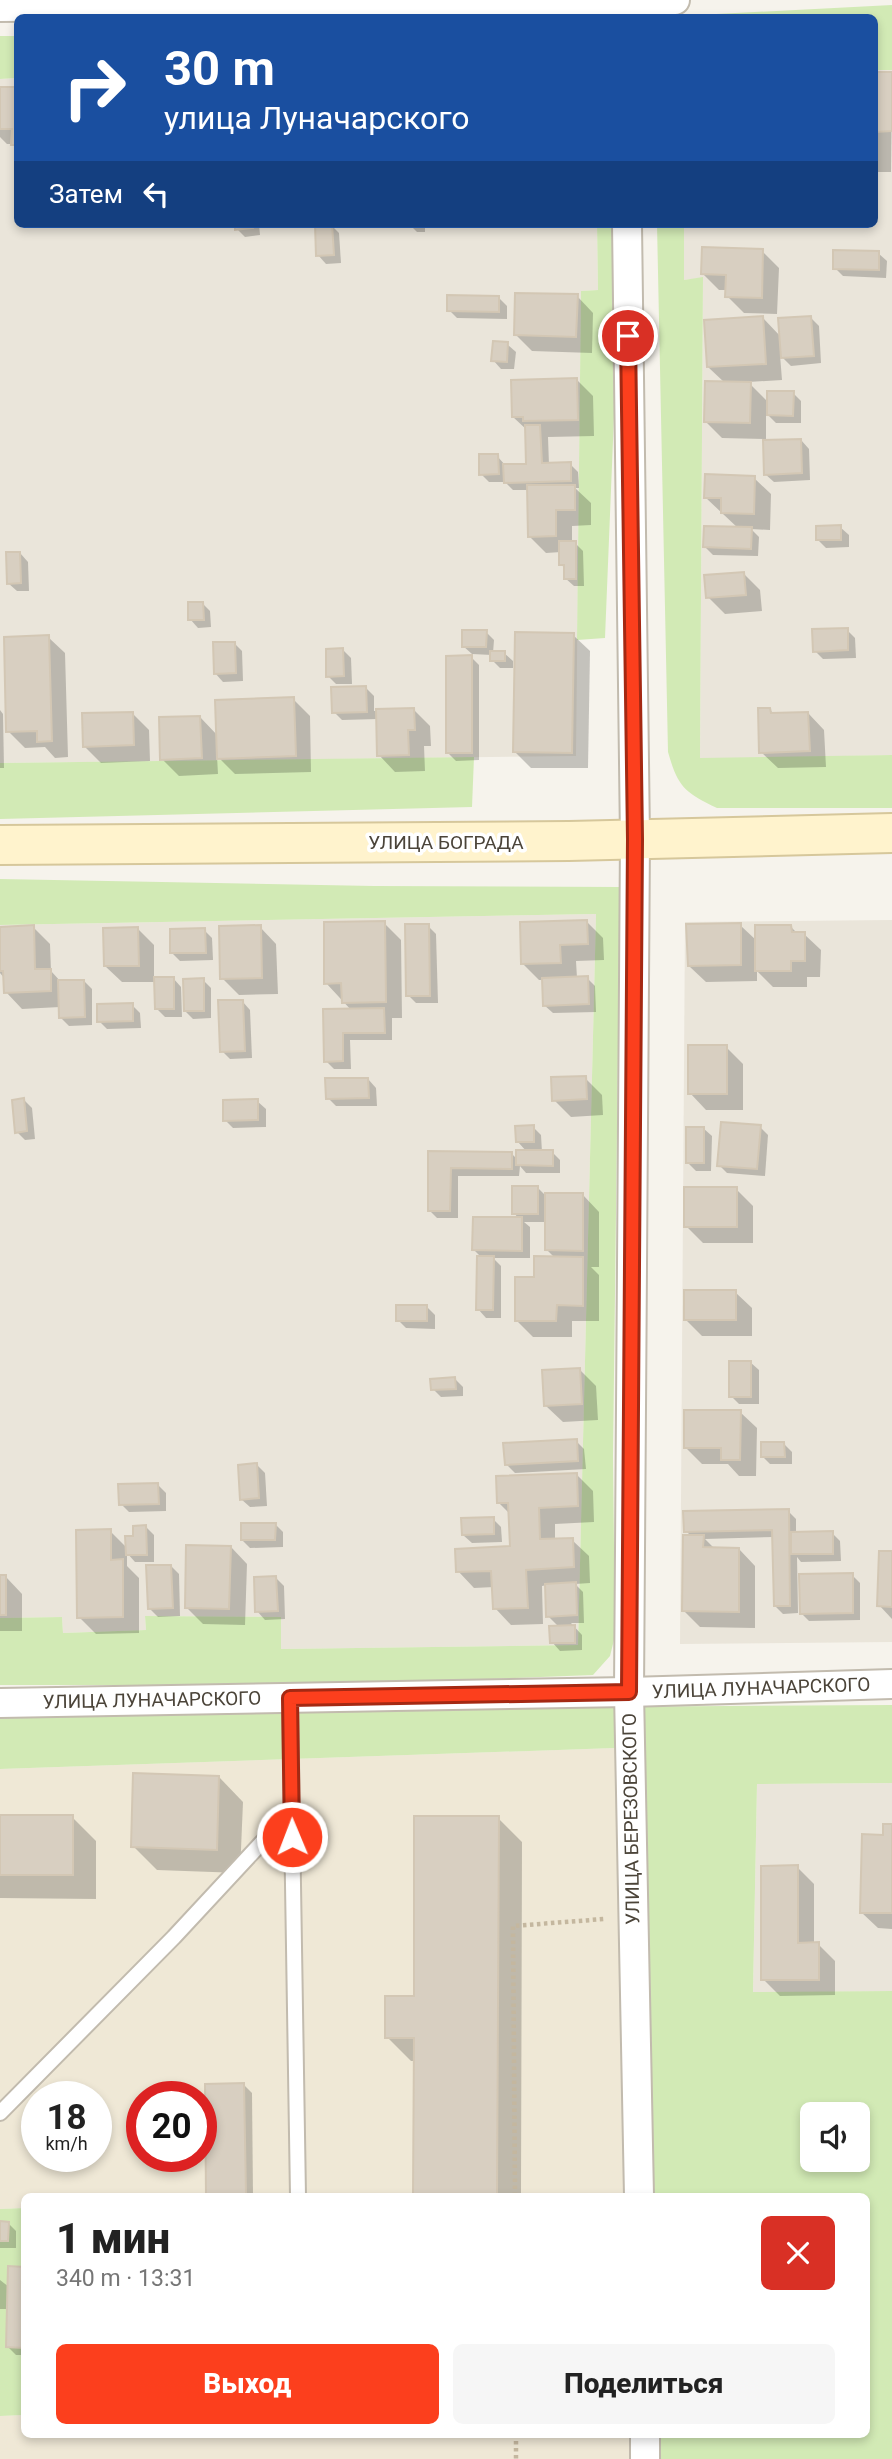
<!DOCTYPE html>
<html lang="ru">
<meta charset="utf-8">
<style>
:root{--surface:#fff;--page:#f6f6f6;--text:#222;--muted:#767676;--accent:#fc3f1d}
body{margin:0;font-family:Roboto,sans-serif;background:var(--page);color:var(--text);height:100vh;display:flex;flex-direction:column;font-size:26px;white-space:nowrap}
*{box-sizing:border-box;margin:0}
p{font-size:23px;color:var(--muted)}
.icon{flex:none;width:38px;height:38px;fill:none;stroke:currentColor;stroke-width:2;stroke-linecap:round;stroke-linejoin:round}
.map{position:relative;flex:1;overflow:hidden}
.panel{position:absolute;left:21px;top:2193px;width:849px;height:245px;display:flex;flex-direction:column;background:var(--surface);border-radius:10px;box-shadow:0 4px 10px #0003}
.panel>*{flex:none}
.hud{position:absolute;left:14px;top:14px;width:864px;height:214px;border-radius:10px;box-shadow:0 4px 10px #0003;background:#1a4fa0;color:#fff;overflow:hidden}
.controls{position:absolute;left:800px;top:2102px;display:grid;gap:14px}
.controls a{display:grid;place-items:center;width:70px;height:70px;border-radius:10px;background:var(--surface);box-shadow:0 4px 10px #0003;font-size:35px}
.speed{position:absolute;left:21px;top:2081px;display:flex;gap:14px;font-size:35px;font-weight:700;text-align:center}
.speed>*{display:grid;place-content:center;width:91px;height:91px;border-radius:50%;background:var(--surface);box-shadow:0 4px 10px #0003;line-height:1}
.speed small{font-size:18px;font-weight:400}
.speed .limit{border:10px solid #d22;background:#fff;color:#111}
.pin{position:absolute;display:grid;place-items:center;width:60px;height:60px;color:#fff;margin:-30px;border:4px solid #fff;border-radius:50%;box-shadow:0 2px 7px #0007}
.me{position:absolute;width:77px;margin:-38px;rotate:359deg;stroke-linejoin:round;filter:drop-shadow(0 0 5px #0008)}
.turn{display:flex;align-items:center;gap:24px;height:147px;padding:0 35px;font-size:32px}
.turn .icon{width:91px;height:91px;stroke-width:2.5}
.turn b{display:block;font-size:49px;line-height:60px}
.then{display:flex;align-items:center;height:66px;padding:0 35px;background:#0003;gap:14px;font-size:26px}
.round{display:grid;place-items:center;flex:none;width:74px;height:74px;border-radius:10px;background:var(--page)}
.headline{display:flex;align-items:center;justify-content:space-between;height:119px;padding:0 35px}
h1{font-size:42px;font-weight:800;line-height:52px}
.button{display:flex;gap:14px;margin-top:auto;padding:14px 35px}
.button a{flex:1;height:80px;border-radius:10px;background:var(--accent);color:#fff;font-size:28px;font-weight:800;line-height:80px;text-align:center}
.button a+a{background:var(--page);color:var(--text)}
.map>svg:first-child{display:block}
.residential{fill:#eae5da}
.education{fill:#efe8d6;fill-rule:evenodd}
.green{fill:#d2eab5;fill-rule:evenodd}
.shadow{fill:#0003}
.building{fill:#d8cfc1;stroke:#d3c7b4;stroke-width:2}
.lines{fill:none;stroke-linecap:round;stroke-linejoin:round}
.lane-casing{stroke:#c2bbae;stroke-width:18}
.street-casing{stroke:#c2bbae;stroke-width:32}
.secondary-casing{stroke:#d6c79b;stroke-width:42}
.path{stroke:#c4b79f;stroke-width:4.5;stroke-dasharray:3.5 3.5;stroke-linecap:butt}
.lane{stroke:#fff;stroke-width:14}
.street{stroke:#fff;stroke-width:28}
.secondary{stroke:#fff3cd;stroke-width:38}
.route-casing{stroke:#a42913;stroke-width:18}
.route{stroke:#fc3f1d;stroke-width:12}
.labels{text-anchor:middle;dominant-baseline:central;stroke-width:7;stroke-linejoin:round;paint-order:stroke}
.street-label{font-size:19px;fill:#4b4439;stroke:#fff}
</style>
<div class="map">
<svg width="892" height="2459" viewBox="0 0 892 2459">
<rect width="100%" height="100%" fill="#f6f3ec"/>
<!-- residential -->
<g class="residential">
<polygon points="875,70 892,70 892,755 700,759 703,278 684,280 684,224 875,224"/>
<polygon points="17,78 18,224 597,224 598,290 581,291 576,756 0,763 0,79"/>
<polygon points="596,914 578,1645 281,1649 280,1617 145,1616 146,1630 63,1633 62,1617 0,1618 0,925"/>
<polygon points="892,920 892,1642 680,1644 685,922"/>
<polygon points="892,1783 892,1991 753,1993 757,1784"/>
</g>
<!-- education -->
<g class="education">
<path d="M615,1748L625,2196H24V2208L0,2209V1769ZM37,2096H96V2156H37ZM142,2096H201V2156H142Z"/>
<polygon points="24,2415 24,2434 629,2434 629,2459 0,2459 0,2416"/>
</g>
<!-- green -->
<g class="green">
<polygon points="892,5 892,70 875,70 875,18 689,17 697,15"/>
<polygon points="0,36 17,36 17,78 0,79"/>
<polygon points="597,224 619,224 619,292 605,638 577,640 581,291 598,290"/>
<path d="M657,224H684V280L703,277L700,758L892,755V808H717C684,792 678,787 668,752Z"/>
<polygon points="474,757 472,807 0,819 0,763"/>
<polygon points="0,879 374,886 620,887 613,1456 615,1636 610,1656 593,1675 333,1685 0,1685 0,1618 62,1617 63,1633 146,1630 145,1616 281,1617 281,1649 578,1645 596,914 0,925"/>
<path d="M892,1705V1783L757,1784L753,1992L892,1991V2459H629V2434H866V2196H625L615,1748L0,1769V1718L262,1709ZM812,2114H858V2160H812Z"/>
<polygon points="24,2208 24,2415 0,2416 0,2209"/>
</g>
<!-- shadow -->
<g class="shadow">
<polygon points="892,73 891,172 876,172 875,74"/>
<polygon points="0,89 18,89 18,149 13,144 7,144 0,137"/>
<polygon points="236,224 259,224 260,235 245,237 237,229"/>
<polygon points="409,224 425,224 425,232 417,232"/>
<polygon points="331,225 339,233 341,263 326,264 318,255"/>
<polygon points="762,251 779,268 777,314 744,313 727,296 727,290 719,290 703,274"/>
<polygon points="878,253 887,261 886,278 843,276 835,268"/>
<polygon points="577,296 593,313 592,353 532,351 516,335"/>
<polygon points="499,298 507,306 507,319 457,318 449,310"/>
<polygon points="763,318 781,337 811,318 819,326 821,363 791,366 780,355 782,380 748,382 769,403 793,393 801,401 801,423 776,423 766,413 766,442 801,440 809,449 810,480 774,482 765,474 764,439 722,438 705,421 725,383 708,367"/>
<polygon points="507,344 516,352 514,369 501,369 493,360"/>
<polygon points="576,379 593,396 594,436 548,437 549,465 570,464 578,472 579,488 575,488 591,503 591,525 572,526 572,543 575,543 583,551 584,586 574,586 565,578 565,569 561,564 561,552 546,553 529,536 529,490 513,490 505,482 489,482 481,474 497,456 506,466 528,465 527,430 513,417"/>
<polygon points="754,478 771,494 770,530 751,529 759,537 758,556 713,555 705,547 739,529 706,498"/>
<polygon points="840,527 849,535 849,547 826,548 818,540"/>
<polygon points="20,553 28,562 29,591 17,591 8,583"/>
<polygon points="744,574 760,590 762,611 725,614 708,597"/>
<polygon points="202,603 210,611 211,627 198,628 190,619"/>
<polygon points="847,630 855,638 856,658 823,659 815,651"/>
<polygon points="486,632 494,640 493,653 504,653 513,661 513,668 500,668 492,660 492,655 472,654 463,646"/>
<polygon points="573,635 590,651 588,768 531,768 514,751"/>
<polygon points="48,637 65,653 68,757 55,758 45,747 25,748 8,731"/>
<polygon points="234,643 242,651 243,681 223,682 215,673"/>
<polygon points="343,650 351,658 352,684 336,684 328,676"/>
<polygon points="471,657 479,665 479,760 456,761 448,753"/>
<polygon points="366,688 374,696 374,711 414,710 430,726 431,746 424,746 425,771 395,772 379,755 378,719 342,720 334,712"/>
<polygon points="293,699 310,716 311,772 235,774 217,756 218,774 179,776 162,759 200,717 218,736"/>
<polygon points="0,710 3,714 4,768 0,768"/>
<polygon points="770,710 775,715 808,713 824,730 826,767 778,768 761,752"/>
<polygon points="132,713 149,730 150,761 101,763 84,746"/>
<polygon points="586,921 603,938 604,960 576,961 577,978 587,978 595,986 596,1012 553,1013 544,1005 543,980 539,980 523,964"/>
<polygon points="384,923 401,940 402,1018 392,1018 392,1040 350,1040 351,1069 334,1069 326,1061 352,1011 326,983"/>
<polygon points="740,925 757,941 790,926 798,934 804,934 821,950 820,977 807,977 807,987 773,987 757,971 757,981 706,982 689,966"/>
<polygon points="428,926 436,934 438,1003 416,1003 408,995"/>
<polygon points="33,927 50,944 51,971 61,982 84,981 92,989 92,1025 69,1026 61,1018 60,1007 22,1009 6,992 5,979 0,973 0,928"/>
<polygon points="260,927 276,944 278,994 239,995 222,978"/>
<polygon points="137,928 154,945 154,979 173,978 181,987 182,1017 165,1017 157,1009 156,982 122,982 105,966"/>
<polygon points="204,930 212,938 213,960 180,961 172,953"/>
<polygon points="203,980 211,988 211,1018 193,1019 185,1011"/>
<polygon points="242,1001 250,1010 252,1058 230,1059 222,1051"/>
<polygon points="132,1005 140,1013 141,1028 107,1029 99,1021"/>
<polygon points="726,1047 743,1064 743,1110 706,1110 690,1093"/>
<polygon points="585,1078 602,1095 603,1115 571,1117 554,1100"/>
<polygon points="368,1079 376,1088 377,1106 336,1106 328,1098"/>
<polygon points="24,1100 32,1108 35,1139 25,1140 17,1132"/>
<polygon points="257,1101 266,1109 266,1127 233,1128 225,1120"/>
<polygon points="533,1127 541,1135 542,1152 552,1152 560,1160 560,1173 526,1173 520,1166 519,1176 458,1176 458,1218 437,1218 429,1210 430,1152 511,1153 518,1160 527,1152 518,1142"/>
<polygon points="760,1127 768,1135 765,1176 727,1173 719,1165"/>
<polygon points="703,1128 712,1136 711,1171 696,1171 688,1163"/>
<polygon points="538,1188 545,1195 583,1195 599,1212 599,1267 591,1267 599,1275 599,1321 572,1321 572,1337 533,1337 516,1320 536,1279 555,1258 547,1250 547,1222 524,1222 530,1227 530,1258 493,1258 501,1266 501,1318 486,1318 478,1309 482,1258 474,1250 519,1219 514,1213"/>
<polygon points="736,1189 753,1206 753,1243 703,1243 686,1226"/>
<polygon points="735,1292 752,1308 752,1336 702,1336 686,1320"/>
<polygon points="427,1307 435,1315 435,1329 406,1328 398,1320"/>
<polygon points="750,1362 759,1370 759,1404 739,1404 731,1396"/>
<polygon points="580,1370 596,1386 598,1420 563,1422 546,1406"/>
<polygon points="455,1379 463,1387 463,1396 441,1397 433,1389"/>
<polygon points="740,1412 757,1428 756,1476 739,1476 728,1464 702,1464 686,1448"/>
<polygon points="576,1441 584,1449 586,1469 515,1473 507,1465"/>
<polygon points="784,1444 792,1452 792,1464 770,1464 762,1456"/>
<polygon points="257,1465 265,1473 267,1506 250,1507 241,1499"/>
<polygon points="577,1475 593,1491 594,1522 555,1524 555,1540 572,1540 589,1556 590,1583 575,1584 583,1592 584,1623 571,1623 582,1635 582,1650 560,1651 552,1642 559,1627 548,1616 547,1585 542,1586 543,1624 511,1625 495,1608 494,1587 474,1588 458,1571 512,1548 511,1515 498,1502"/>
<polygon points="158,1485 166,1493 166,1511 129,1512 121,1504"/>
<polygon points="788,1511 796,1519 796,1533 832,1533 840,1541 841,1561 801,1562 797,1557 798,1613 783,1614 775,1606 774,1537 705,1539 715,1549 739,1549 755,1566 755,1628 700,1627 684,1611 692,1537 686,1531"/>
<polygon points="493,1519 501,1527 502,1542 472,1543 463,1535"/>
<polygon points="275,1524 283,1532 283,1547 250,1548 242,1540"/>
<polygon points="146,1527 154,1535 154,1562 135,1562 127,1553 127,1566 139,1578 139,1633 96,1634 79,1617 110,1531 127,1548"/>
<polygon points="231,1547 247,1564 245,1625 203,1624 186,1607"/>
<polygon points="892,1553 892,1619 879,1605"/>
<polygon points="171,1566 179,1574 180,1616 158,1617 150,1609"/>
<polygon points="852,1575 860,1583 860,1620 809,1621 801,1613"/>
<polygon points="0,1577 6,1577 22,1594 22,1631 0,1631"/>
<polygon points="276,1578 284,1586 285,1619 265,1620 257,1611"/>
<polygon points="219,1777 243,1802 240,1873 157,1870 133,1846"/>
<polygon points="0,1817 72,1817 96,1841 96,1899 0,1898"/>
<polygon points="498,1818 522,1842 521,2196 415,2196 415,2061 411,2061 387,2037 415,1998"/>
<polygon points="892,1826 892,1929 878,1928 861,1912 884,1837"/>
<polygon points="797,1867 814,1884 814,1944 818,1944 835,1961 835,1995 780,1996 763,1979"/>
<polygon points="244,2085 252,2093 253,2196 208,2196 206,2086"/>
<polygon points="0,2223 8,2223 16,2231 16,2248 0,2248"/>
<polygon points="10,2268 24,2268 24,2355 16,2355 8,2347 9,2309 0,2309 0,2280 9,2287"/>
</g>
<!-- building -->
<g class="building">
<polygon points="875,72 892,72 892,131 875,132"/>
<polygon points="0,87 18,87 18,145 11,145 12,129 0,129"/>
<polygon points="235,224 252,224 253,228 235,230"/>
<polygon points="315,224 332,224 334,255 316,256"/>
<polygon points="702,247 763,249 762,298 725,297 726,275 701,274"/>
<polygon points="833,250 879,251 879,270 833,269"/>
<polygon points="515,293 578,294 576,337 514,335"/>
<polygon points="447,295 499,296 499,312 447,311"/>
<polygon points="763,316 766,364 707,367 704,320"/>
<polygon points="811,316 814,356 781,358 778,318"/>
<polygon points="493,341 508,342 507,362 491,361"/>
<polygon points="577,378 578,420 523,421 523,417 512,417 511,380"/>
<polygon points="705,381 751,382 750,423 704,422"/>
<polygon points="767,391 794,391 793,416 767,415"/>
<polygon points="525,425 540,425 542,463 571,462 571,481 504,483 503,464 526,464"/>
<polygon points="801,439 802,473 764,475 763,440"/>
<polygon points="479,454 498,454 499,474 479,475"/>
<polygon points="705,474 755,476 754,514 721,513 721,498 704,498"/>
<polygon points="527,485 575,485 575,510 556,510 556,536 528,537"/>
<polygon points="841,525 841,540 816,540 816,526"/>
<polygon points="704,526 752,527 751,549 703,547"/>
<polygon points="559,541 576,541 576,579 564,579 564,565 559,565"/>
<polygon points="6,552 20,552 21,583 7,584"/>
<polygon points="744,572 746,595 706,598 704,575"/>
<polygon points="188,602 203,602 204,620 188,620"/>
<polygon points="848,628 848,650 813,652 812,629"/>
<polygon points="462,630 487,630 486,647 462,647"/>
<polygon points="515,632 574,633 572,753 513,752"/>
<polygon points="49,635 52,741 37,742 37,731 6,732 4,637"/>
<polygon points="213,642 235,642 236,673 214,674"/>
<polygon points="343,648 344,676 326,677 326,649"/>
<rect x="490" y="651" width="15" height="10"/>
<polygon points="472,655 472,753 446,753 446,656"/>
<polygon points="366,686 367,712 332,713 331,687"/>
<polygon points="294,697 296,756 217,759 215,700"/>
<polygon points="414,708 415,730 408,730 409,755 377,756 376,709"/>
<polygon points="758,708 770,708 771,713 808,712 810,751 759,753"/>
<polygon points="133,712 134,745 83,747 82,713"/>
<polygon points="200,716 202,758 160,760 159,717"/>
<polygon points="587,920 588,944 560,945 561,963 521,964 520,922"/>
<polygon points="385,921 386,1002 342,1003 341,983 324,984 324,922"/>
<polygon points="741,923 741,965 688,966 686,924"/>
<polygon points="405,924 429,924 430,996 406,996"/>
<polygon points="34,925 35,969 51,969 51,991 4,993 3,971 0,971 0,927"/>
<polygon points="261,925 262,978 220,979 219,926"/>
<polygon points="755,925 791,925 792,932 805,932 805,961 791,961 791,971 755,971"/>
<polygon points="138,927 139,966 104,966 103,928"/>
<polygon points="205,928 206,953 170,953 170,929"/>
<polygon points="588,976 589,1004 543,1006 542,978"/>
<polygon points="154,977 174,977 174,1009 155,1009"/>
<polygon points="204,978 204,1011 184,1011 183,979"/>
<polygon points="58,980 84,980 85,1017 59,1018"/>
<polygon points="218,1000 243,1000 245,1051 220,1052"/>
<polygon points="133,1003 133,1021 97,1022 97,1004"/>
<polygon points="384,1008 385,1033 343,1033 343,1061 324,1062 323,1009"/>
<rect x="688" y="1045" width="39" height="49"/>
<polygon points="586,1076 587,1099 552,1101 551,1077"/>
<polygon points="325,1078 368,1078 369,1098 326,1099"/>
<polygon points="24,1098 27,1131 15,1133 12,1100"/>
<polygon points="258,1099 258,1120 223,1121 223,1100"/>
<polygon points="721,1122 761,1125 757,1169 717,1166"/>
<polygon points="534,1125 534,1142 516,1142 515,1126"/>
<rect x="686" y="1127" width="18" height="36"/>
<polygon points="516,1150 553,1150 553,1166 516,1165"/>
<polygon points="428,1151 512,1152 512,1169 451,1168 450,1211 428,1211"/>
<rect x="512" y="1186" width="26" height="28"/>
<rect x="684" y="1187" width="53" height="40"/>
<polygon points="545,1193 583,1193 583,1251 545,1250"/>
<polygon points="473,1217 522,1217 522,1251 472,1250"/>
<polygon points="477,1256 494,1256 493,1310 476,1310"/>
<polygon points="534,1256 583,1257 583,1306 557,1305 556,1321 515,1321 515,1277 534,1277"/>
<rect x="684" y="1290" width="52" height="30"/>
<rect x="396" y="1305" width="31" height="16"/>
<rect x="729" y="1361" width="22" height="36"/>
<polygon points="580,1368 582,1404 544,1406 542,1370"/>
<polygon points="455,1377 456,1389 431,1390 430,1379"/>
<polygon points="684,1410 741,1410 740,1460 721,1460 721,1448 684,1448"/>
<polygon points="577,1439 578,1461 505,1465 503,1443"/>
<polygon points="761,1442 784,1442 785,1457 761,1457"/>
<polygon points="257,1463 259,1498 240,1500 238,1465"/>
<polygon points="577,1473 578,1506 539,1508 540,1539 573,1538 574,1567 526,1570 528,1608 493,1609 491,1571 456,1572 455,1549 510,1546 508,1503 497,1503 496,1476"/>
<polygon points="158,1483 159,1504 119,1505 118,1484"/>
<polygon points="789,1509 790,1606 774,1606 772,1530 684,1532 683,1511"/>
<polygon points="494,1517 494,1534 462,1535 461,1518"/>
<polygon points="241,1523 276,1523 275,1540 241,1540"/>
<polygon points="146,1525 147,1555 126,1555 125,1536 133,1536 133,1526"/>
<polygon points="111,1529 111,1560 123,1559 123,1617 77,1618 76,1530"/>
<polygon points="833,1531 833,1554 791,1554 791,1532"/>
<polygon points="683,1535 704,1535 703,1547 739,1548 739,1612 682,1611"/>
<polygon points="186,1545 231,1546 229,1609 185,1608"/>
<polygon points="879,1551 892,1551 892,1607 877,1606"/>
<polygon points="146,1565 171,1565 173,1608 148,1609"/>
<polygon points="853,1573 853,1613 800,1614 799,1574"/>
<rect x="0" y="1575" width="6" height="40"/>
<polygon points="276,1576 278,1611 255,1612 254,1577"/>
<polygon points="576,1582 577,1615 546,1617 545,1584"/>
<polygon points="575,1625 575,1643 550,1643 549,1626"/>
<polygon points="133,1773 219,1776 217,1850 131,1847"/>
<rect x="0" y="1815" width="73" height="60"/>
<polygon points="414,1816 499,1816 497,2196 413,2196 414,2038 385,2038 385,1996 414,1996"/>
<polygon points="883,1824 892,1824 892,1913 860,1913 862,1834 883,1835"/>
<polygon points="798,1865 798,1943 819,1942 819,1980 761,1980 761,1866"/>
<polygon points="244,2083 246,2196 206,2196 205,2084"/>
<polygon points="0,2221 9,2222 8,2241 0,2241"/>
<polygon points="8,2266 24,2267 24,2348 6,2347"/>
</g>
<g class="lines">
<!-- lane casing -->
<g class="lane-casing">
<g id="lane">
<polyline points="290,1698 298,2196"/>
<polyline points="0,2113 174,1937 292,1810"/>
</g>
</g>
<!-- street casing -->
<g class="street-casing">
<g id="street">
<polyline points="0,7 675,0"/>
<polyline points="627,224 635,839 629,1692 639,2196"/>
<polyline points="0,1703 629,1692 892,1684"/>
<polyline points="645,2434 645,2459"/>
</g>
</g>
<!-- secondary casing -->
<g class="secondary-casing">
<polyline id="secondary" points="0,845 569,841 892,833"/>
</g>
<!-- path -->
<g class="path">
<polyline points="515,2196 513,1926 604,1919"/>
<polyline points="516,2434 516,2459"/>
</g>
<!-- lane -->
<use href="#lane" class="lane"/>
<!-- street -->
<use href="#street" class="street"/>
<!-- secondary -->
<use href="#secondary" class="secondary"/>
</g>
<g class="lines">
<!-- route casing -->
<g class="route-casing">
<polyline id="route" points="292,1837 290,1698 629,1692 635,839 628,336"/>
</g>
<!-- route -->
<use href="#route" class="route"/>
</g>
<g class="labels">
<!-- street labels -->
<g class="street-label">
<text x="446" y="842">УЛИЦА БОГРАДА</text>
<text transform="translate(761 1688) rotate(-2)">УЛИЦА ЛУНАЧАРСКОГО</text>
<text transform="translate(152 1700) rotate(-1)">УЛИЦА ЛУНАЧАРСКОГО</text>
<text transform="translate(631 1819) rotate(-91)">УЛИЦА БЕРЕЗОВСКОГО</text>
</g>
</g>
</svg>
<div class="controls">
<a><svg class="icon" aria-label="sound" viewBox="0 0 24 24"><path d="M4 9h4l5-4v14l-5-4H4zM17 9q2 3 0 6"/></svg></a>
</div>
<div class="speed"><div>18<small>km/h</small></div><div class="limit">20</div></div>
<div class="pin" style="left:628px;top:336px;background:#d93025"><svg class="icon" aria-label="arrive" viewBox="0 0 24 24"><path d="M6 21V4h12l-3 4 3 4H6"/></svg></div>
<svg class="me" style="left:292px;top:1837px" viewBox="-20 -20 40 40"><circle r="17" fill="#fc3f1d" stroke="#fff" stroke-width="3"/><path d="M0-11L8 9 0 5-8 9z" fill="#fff"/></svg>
<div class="hud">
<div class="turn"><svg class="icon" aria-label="right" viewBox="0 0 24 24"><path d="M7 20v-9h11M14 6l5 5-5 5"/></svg><div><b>30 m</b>улица Луначарского</div></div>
<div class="then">Затем<svg class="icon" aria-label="left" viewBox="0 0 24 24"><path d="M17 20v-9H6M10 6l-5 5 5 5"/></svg></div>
</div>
<section class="panel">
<div class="headline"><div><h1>1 мин</h1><p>340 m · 13:31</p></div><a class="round" style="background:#d93025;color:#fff"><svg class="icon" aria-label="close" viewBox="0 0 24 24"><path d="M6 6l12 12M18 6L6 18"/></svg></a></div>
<div class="button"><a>Выход</a><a>Поделиться</a></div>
</section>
</div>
